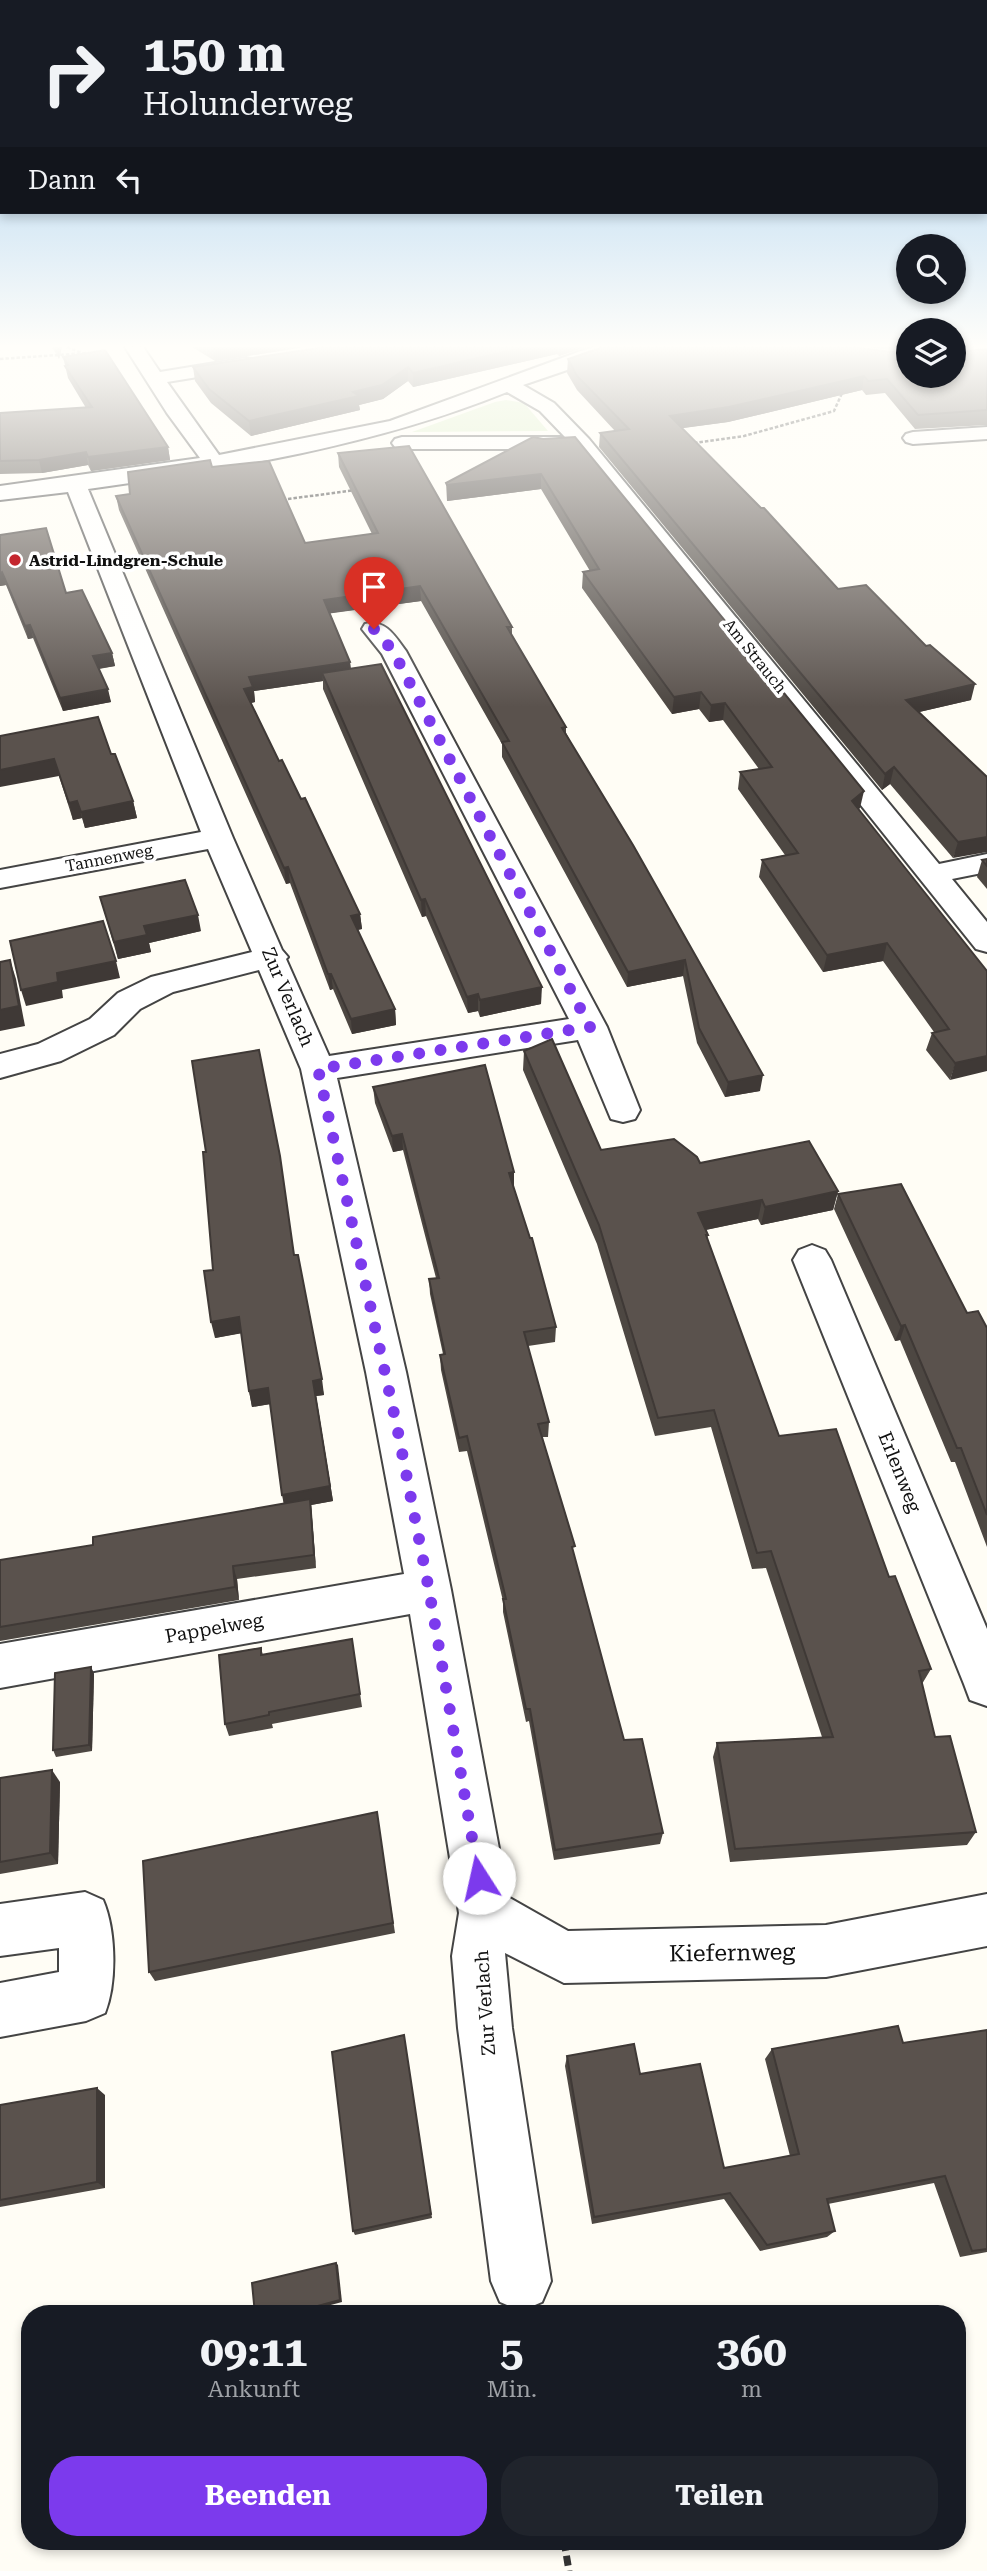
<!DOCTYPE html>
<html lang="de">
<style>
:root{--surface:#171b24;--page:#20242c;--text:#f1f3f6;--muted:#9ea1a6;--accent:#7c3aed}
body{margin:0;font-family:"Roboto Serif",serif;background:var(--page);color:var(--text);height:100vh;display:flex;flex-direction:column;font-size:26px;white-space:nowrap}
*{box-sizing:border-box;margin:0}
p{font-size:23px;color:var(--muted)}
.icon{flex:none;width:38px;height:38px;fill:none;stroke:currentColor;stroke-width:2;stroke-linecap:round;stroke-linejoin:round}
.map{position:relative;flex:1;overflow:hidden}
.side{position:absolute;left:21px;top:2305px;width:945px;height:245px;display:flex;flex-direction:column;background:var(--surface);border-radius:28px;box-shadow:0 4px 10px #0003}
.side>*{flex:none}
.top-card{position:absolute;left:0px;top:0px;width:987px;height:214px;box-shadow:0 4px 10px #0003;background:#171b24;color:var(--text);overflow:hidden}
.tools{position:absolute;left:896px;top:234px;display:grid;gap:14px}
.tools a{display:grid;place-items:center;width:70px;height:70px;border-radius:50%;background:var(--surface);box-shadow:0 4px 10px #0003;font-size:35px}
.pin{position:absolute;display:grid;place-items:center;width:60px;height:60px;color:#fff;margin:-72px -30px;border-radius:50% 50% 50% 0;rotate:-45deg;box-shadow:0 0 7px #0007}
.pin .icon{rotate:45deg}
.me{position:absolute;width:77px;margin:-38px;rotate:350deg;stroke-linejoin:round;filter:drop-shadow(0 0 5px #0008)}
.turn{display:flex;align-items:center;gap:24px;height:147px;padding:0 28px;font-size:32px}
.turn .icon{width:91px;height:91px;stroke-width:2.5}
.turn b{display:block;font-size:49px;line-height:60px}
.then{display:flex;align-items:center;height:66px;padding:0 28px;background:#0003;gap:14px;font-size:26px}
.eta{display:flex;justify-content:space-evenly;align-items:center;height:119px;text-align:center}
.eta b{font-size:42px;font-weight:700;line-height:49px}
.button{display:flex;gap:14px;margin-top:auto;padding:14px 28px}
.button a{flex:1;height:80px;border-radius:28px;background:var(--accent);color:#fff;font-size:28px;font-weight:700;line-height:80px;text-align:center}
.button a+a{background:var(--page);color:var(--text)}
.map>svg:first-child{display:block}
.green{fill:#d5ebbd}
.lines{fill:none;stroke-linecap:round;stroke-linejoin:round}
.minor-casing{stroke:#444;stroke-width:4}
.path-far1{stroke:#333;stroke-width:2.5;stroke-dasharray:3.5 2;stroke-linecap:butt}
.path{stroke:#333;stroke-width:7;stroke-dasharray:10 5;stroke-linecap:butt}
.minor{fill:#fff;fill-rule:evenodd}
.wall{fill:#4d4742}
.shaded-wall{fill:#3f3936}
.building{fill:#5a524d;stroke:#3f3936;stroke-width:2}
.route{stroke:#7c3aed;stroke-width:12;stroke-dasharray:0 21.6}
.poi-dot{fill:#c4262e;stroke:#fff;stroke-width:2.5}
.labels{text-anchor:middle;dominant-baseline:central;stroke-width:7;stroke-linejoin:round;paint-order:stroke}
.far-poi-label{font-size:16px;font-weight:bold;fill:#111;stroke:#fff;text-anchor:start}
.far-street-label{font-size:16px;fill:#111;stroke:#fff}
.street-label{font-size:19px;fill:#111;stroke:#fff}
.near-street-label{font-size:23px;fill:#111;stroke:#fff}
</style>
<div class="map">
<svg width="987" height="2571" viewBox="0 0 987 2571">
<rect width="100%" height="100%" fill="#fffdf5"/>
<!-- green -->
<polygon class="green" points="506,400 524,403 548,431 412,432 495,402"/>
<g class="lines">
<!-- minor casing -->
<g class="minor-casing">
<g id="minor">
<path d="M125,347H143L160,372L246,358L253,360L256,364L253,368L167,382L219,455L390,421L581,351L595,347H625L623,351L523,385L554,403L589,439L939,864L987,854V872L952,879L987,922V952L976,949L576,449H402L395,447L392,443L395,439L402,437H565L540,411L507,392C374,446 230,469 88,489L233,838L282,950L288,957L286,959L329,1056L569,1019L382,654L362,629L365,624C385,619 395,636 406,651L607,1027L640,1110L635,1119L623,1122L611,1119L578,1040L337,1078L406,1372L451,1590L508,1897L568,1931L826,1925L987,1894V1946L826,1977L564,1983L505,1953L512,2028L551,2281L542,2302L521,2311L500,2302L491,2281L458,2028L452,1956L459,1913L410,1614L0,1688V1644L404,1574L366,1372L301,1069L259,970L173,992L140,1009L114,1035L61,1061L0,1078V1054L38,1044L90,1019L118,993L151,977L252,952L208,849L0,888V870L201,832L68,492L0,500V486L200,458L167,413Z"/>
<polygon points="987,427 987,439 913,444 906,442 903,438 906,434 913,432"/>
<polygon points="812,1245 825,1250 831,1260 987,1629 987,1706 970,1700 964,1684 793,1260 799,1250"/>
<path d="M85,1892L103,1900C116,1930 117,1983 105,2013L86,2021L0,2037V1983L59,1972V1948L0,1956V1904Z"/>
</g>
</g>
<!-- path-far1 -->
<g class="path-far1">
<polyline points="67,347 82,353"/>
<polyline points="0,359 86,353"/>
<polyline points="694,443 744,436 834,411 843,391"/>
<polyline points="288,499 356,490"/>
</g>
<!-- path -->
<polyline class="path" points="564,2541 569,2571"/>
<!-- minor -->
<use href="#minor" class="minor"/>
</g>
<!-- wall -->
<g class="wall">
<polygon points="52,347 62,347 59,359"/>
<polygon points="192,347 305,347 215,361"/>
<polygon points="325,347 586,347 559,356 557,354 413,387 408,381 383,399 359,405 360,410 251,436 211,403 195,381 193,367"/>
<polygon points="865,347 908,347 908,352"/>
<polygon points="954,347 975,347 954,348 957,352 987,349 987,425 915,429 885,393 866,395 862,390 728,422 682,428 838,589 971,700 919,712 987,777 953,858 890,784 882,790 599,447 600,433 615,431 577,390 567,373 568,359 855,348 908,376"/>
<polygon points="63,357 168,447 170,460 91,471 88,465 42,473 0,474 0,413 86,408 68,378"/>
<polygon points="533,437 860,808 858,809 987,971 950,1080 926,1050 932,1033 934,1032 883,961 823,972 759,877 762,860 785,855 738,789 740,772 759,769 723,720 709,722 699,709 672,714 582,588 583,572 590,571 541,489 447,501 446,483"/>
<polygon points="338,453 512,627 512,635 566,727 566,733 760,1091 725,1097 697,1043 683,976 627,987 502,757 502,744 421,601 330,613 350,662 351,669 541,1004 480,1017 478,1011 468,1013 426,916 422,917 323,689 323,681 254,691 255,702 251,703 279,761 301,799 360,914 362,929 357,930 395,1009 396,1025 352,1034 333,989 330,990 290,883 286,884 119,510 116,496 130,494 212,467 305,543 372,534 339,467"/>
<polygon points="0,535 66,593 112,653 115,666 99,669 111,702 63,711 33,638 28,639 6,585 0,586"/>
<polygon points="0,736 111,754 133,801 137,818 85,828 82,818 73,820 59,776"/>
<polygon points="987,859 987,889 977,877 982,860"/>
<polygon points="100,897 201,931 149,943 151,952 118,959"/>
<polygon points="524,1051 601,1150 700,1163 838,1191 833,1210 761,1225 758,1219 706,1230 708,1235 707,1239 779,1436 889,1577 931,1669 922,1684 935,1737 976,1832 967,1845 730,1862 713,1757 717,1743 822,1737 766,1568 752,1569 711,1427 655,1436 597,1244 523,1070"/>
<polygon points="373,1087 514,1172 514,1188 556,1327 555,1342 528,1346 549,1422 548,1437 542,1437 624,1740 663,1833 660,1844 554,1860 529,1721 526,1722 503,1612 503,1601 467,1451 459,1452 441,1370 440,1355 443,1354 430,1294 429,1279 436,1278 403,1150 393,1152 375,1103"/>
<polygon points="838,1194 967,1313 987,1328 987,1547 955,1462 951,1462 900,1340 895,1341 834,1209"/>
<polygon points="294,1255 324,1395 316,1396 333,1501 311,1505 316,1568 237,1579 239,1600 0,1641 0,1560 93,1545 284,1504 270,1404 252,1407 249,1391 241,1333 215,1338"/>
<polygon points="352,1639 362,1707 272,1724 273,1728 229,1736 225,1724 261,1648 263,1655"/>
<polygon points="91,1667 94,1674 92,1751 56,1757 53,1750"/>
<polygon points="0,1778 60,1782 58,1864 0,1874"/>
<polygon points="377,1812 395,1933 155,1981 149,1972"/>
<polygon points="987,2030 987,2252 960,2257 934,2183 828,2204 835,2231 827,2237 760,2251 724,2199 592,2224 565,2066 567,2056 640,2074 724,2168 790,2156 765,2059 772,2049 903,2043"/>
<polygon points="404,2035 432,2218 355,2235 353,2231"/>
<polygon points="105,2095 105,2188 0,2207 0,2105"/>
</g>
<!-- shaded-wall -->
<g class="shaded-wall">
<polygon points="57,347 62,347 59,359"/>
<polygon points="214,347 305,347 215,361"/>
<polygon points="526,347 557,347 557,354 413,387 413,373"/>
<polygon points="559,347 586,347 559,356"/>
<polygon points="408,367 408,381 383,399 359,405 360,410 251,436 249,421 353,392"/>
<polygon points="864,376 862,390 728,422 669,430 670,416"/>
<polygon points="168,447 170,460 91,471 88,457"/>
<polygon points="86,452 88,465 42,473 39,460"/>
<polygon points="541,474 541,489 447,501 447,485"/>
<polygon points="2,572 6,585 0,586 0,573"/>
<polygon points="420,586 421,601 326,614 324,600"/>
<polygon points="30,625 33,638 28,639 25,626"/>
<polygon points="112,653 115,666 96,669 93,656"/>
<polygon points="350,662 351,677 322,673 323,681 254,691 255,702 246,704 244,689 249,677"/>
<polygon points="975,684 971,700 902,716 906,700"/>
<polygon points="108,689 111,702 63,711 60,698"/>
<polygon points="701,692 699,709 672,714 674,697"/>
<polygon points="725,703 723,720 709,722 711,705"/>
<polygon points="54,759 59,776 0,787 0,770"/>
<polygon points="894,767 890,784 882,790 885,774"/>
<polygon points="864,791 860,808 848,818 852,801"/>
<polygon points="77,801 82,818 73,820 69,803"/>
<polygon points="133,801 137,818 85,828 81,812"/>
<polygon points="987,837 987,852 953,858 958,842"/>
<polygon points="288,867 290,883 286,884 284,868"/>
<polygon points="425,899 426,916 422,917 421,900"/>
<polygon points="360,914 362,929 352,931 351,916"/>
<polygon points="198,915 201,931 149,943 151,952 118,959 114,942 144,926"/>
<polygon points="887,943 883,961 823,972 827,955"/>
<polygon points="10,960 16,979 25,1026 0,1031 0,1010"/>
<polygon points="685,960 683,976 627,987 628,972"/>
<polygon points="116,961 120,978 62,990 63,998 26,1006 21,990 57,973"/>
<polygon points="328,974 331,974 333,989 330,990"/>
<polygon points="542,987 541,1004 480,1017 480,1000"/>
<polygon points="478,994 478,1011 468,1013 467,997"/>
<polygon points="395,1009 396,1025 352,1034 351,1019"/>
<polygon points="987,1056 987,1071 950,1080 955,1063"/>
<polygon points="763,1075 760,1091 725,1097 728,1082"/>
<polygon points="402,1134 403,1150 393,1152 392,1136"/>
<polygon points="514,1172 514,1188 509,1173"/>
<polygon points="838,1191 833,1210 761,1225 765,1207"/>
<polygon points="762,1200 758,1219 695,1232 698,1213"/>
<polygon points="239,1317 243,1333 215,1338 211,1322"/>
<polygon points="905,1325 900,1340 895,1341 901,1326"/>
<polygon points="322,1379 324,1395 316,1396 333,1501 311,1505 316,1568 314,1555 285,1510 282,1495 313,1381"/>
<polygon points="268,1388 271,1404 252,1407 249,1391"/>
<polygon points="233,1566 237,1579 239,1600 235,1587"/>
<polygon points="91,1667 94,1674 92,1751 89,1745"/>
<polygon points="52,1770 60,1782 58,1864 50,1853"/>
<polygon points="97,2088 105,2095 105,2188 97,2182"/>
<polygon points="336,2263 338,2265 342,2302 297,2314 288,2314"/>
</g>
<!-- building -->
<g class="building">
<polygon points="325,347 526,347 413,373 408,367 382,385 353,392 359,396 249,421 209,389 193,367"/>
<polygon points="603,347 853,347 908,354 908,376 954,376 954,347 957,352 987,349 987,410 918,415 887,379 868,381 864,376 729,407 670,416 761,508 764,508 838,589 866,585 926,646 930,645 975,684 906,700 987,777 987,837 958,842 894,767 885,774 600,433 629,429 577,376 568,359"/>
<polygon points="105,350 168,447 88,457 86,452 39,460 0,461 0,413 92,407 65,366 68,365 63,357"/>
<polygon points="533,437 543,439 575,437 864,791 852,801 987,971 987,1056 955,1063 932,1033 949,1029 887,943 827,955 762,860 798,853 740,772 772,767 725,703 711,705 701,692 674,697 583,572 599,569 541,474 447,485 446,483"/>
<polygon points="409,446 512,627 507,627 566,727 562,728 633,845 763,1075 728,1082 699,1028 685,960 628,972 502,742 509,741 420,586 324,600 350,662 249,677 253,687 244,689 279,761 282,760 301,799 305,798 360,914 351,916 395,1009 351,1019 331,974 328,974 288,867 284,868 116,496 130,494 128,472 210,460 212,467 269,461 305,543 378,533 338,453"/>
<polygon points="46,528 66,593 82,590 112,653 93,656 108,689 60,698 30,625 25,626 2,572 0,573 0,535"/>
<polygon points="381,664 542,987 480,1000 478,994 467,997 425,899 421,900 322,673"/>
<polygon points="98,717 111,754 115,754 133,801 81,812 77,801 69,803 54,759 0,770 0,736"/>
<polygon points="987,859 987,866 982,860"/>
<polygon points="185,880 198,915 144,926 147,935 114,942 100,897"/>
<polygon points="103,921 116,961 57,973 58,982 21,990 10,941"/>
<polygon points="10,960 19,1006 0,1010 0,962"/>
<polygon points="552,1039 601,1150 674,1139 697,1157 700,1163 809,1141 838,1191 765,1207 762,1200 698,1213 708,1235 706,1235 779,1436 836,1429 889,1577 895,1576 931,1669 919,1671 935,1737 950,1736 976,1832 735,1849 717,1743 833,1737 771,1551 757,1553 714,1410 658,1418 599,1225 524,1051"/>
<polygon points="259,1050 280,1156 294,1255 298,1255 322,1379 313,1381 330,1486 282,1495 268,1388 249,1391 239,1317 211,1322 204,1271 213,1270 203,1152 206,1152 192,1061"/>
<polygon points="485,1065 514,1172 509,1173 530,1238 532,1238 556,1327 524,1332 549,1422 538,1424 575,1546 572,1547 624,1740 642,1739 663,1833 555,1850 530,1709 526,1709 503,1599 506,1599 467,1436 459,1438 440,1355 445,1354 429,1279 439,1278 402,1134 392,1136 373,1087"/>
<polygon points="901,1184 967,1313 978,1311 987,1328 987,1515 961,1448 957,1448 905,1325 901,1326 838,1194"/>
<polygon points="310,1499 314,1555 233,1566 235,1587 0,1627 0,1560 93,1545 93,1537"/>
<polygon points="352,1639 360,1694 269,1712 269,1715 225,1724 219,1655 261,1648 261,1655"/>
<polygon points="91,1667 89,1745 53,1750 55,1673"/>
<polygon points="52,1770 50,1853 0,1862 0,1778"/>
<polygon points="377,1812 393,1923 149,1972 143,1861"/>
<polygon points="898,2026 903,2043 987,2030 987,2249 972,2251 945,2176 827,2199 835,2231 767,2245 730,2193 594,2217 567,2056 634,2044 640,2074 700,2064 724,2168 799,2154 772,2049"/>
<polygon points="404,2035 431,2214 353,2231 332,2052"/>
<polygon points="97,2088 97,2182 0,2200 0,2105"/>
<polygon points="336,2263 340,2300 288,2314 255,2314 252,2283"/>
</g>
<!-- sky -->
<linearGradient id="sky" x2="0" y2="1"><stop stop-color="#95c6ee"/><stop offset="0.49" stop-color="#fffefa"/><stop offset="1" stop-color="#fffefa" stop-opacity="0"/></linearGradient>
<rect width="987" height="707" fill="url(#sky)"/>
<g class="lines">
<!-- route -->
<polyline class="route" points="374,629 393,651 590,1027 318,1069 397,1427 429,1590 479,1878"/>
</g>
<!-- markers -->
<circle class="poi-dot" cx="15" cy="560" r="7"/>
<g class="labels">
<!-- far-poi labels -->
<g class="far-poi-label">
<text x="29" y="560">Astrid-Lindgren-Schule</text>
</g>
<!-- far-street labels -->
<g class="far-street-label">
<text transform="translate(755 656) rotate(51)">Am Strauch</text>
<text transform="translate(109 858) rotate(-11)">Tannenweg</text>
</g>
<!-- street labels -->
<g class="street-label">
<text transform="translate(288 997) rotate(67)">Zur Verlach</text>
<text transform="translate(900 1472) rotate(68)">Erlenweg</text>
<text transform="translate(214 1628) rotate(-10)">Pappelweg</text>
<text transform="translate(485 2003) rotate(-94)">Zur Verlach</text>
</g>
<!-- near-street labels -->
<g class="near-street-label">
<text transform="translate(732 1953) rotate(-1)">Kiefernweg</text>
</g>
</g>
</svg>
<div class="tools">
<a><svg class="icon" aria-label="search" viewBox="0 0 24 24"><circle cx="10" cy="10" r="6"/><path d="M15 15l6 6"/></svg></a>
<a><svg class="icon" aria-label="layers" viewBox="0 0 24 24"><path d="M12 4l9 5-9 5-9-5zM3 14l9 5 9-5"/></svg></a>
</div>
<div class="pin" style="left:374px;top:629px;background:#d93025"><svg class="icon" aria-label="arrive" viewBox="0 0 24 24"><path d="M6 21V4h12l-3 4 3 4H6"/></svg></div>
<svg class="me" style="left:479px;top:1878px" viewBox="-20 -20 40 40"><circle r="19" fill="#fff"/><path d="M0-13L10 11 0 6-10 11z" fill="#7c3aed"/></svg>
<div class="top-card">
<div class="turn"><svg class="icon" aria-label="right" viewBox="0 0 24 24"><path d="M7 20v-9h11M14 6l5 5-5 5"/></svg><div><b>150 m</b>Holunderweg</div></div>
<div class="then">Dann<svg class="icon" aria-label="left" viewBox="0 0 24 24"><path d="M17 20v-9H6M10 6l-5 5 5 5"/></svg></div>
</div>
<section class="side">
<div class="eta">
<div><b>09:11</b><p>Ankunft</p></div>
<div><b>5</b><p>Min.</p></div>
<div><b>360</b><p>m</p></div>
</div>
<div class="button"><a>Beenden</a><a>Teilen</a></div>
</section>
</div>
